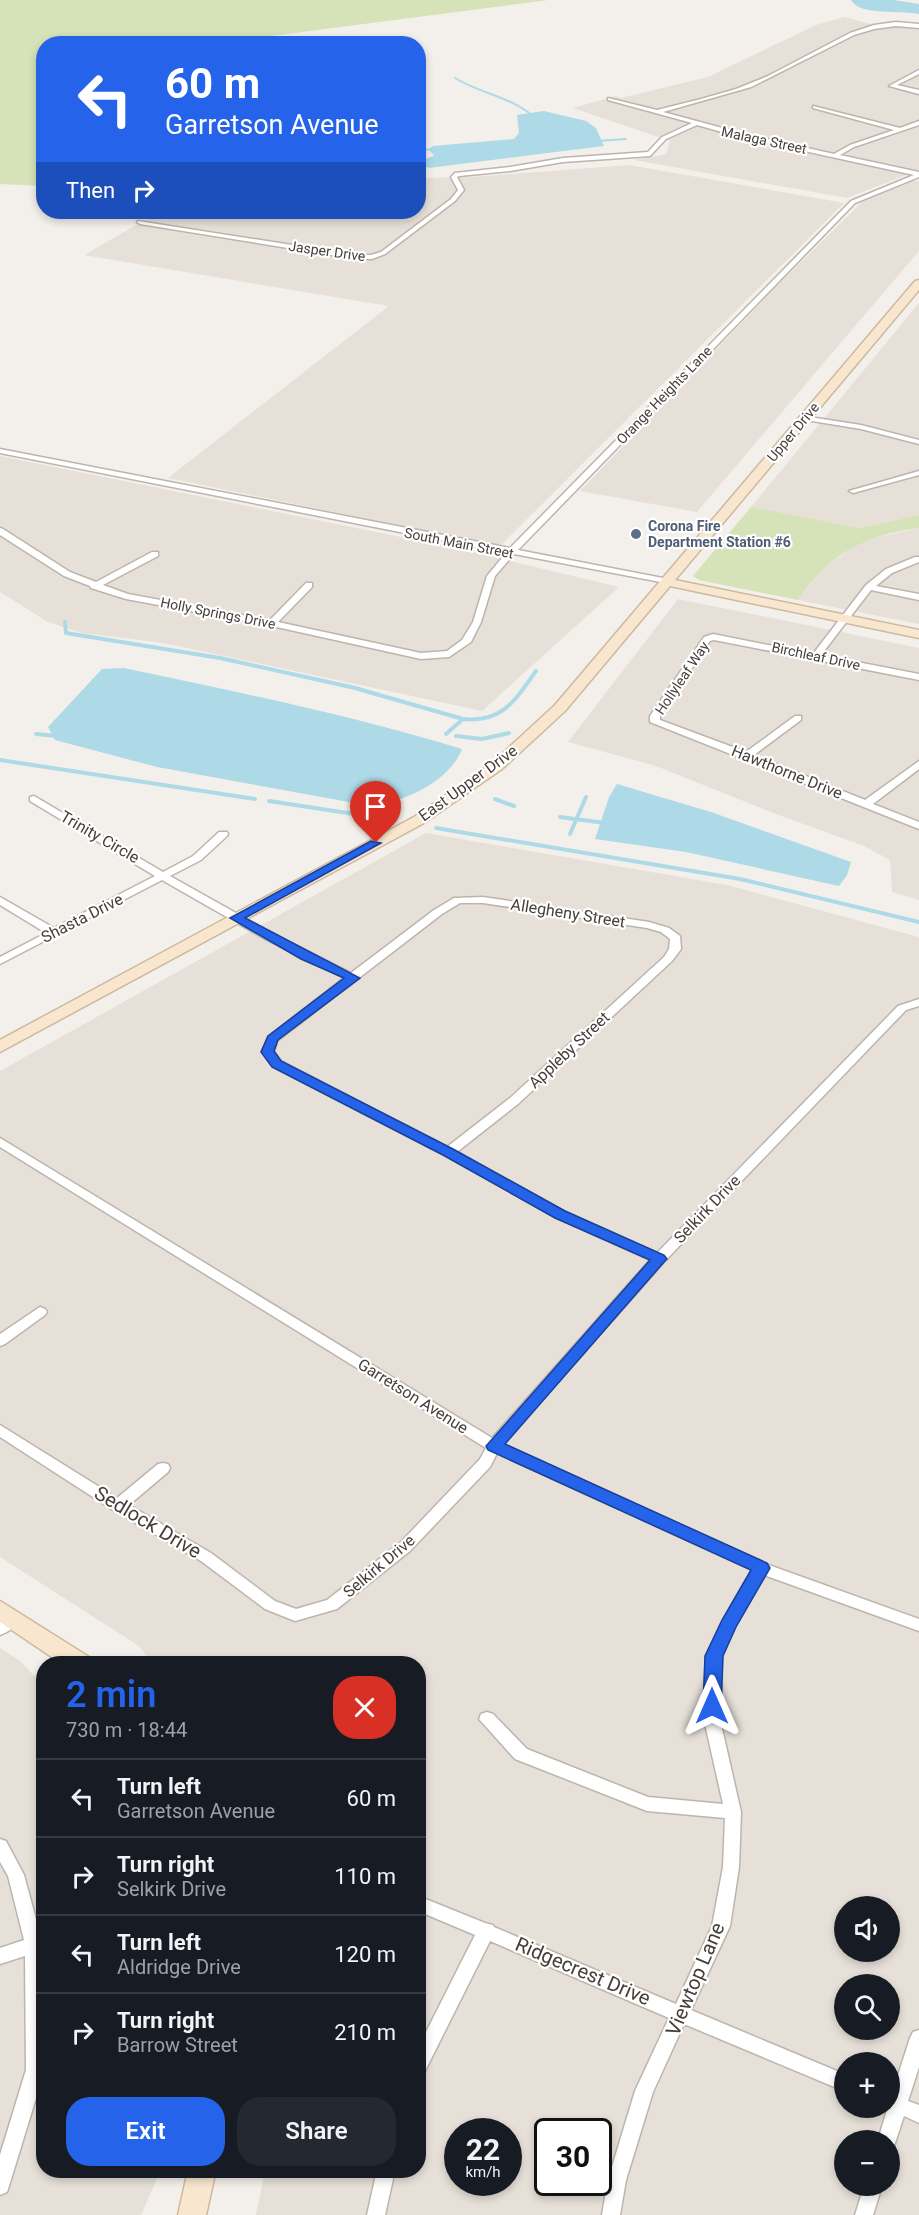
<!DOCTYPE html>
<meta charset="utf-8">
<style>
:root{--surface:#171b24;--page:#242831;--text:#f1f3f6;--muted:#9ea1a6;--line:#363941;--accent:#2563eb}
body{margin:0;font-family:Roboto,sans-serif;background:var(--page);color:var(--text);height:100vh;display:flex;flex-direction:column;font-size:22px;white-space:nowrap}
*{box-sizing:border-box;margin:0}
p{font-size:20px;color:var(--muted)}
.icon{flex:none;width:33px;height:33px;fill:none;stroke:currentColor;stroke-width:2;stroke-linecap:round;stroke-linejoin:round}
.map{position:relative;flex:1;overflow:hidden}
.sheet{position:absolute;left:36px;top:1656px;width:390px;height:522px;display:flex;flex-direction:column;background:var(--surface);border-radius:24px;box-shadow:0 3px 9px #0003}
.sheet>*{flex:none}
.banner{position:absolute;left:36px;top:36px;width:390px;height:183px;border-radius:24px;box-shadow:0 3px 9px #0003;background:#2563eb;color:#fff;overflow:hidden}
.tools{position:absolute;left:834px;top:1896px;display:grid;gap:12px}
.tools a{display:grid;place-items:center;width:66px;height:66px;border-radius:50%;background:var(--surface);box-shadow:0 3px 9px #0003;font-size:30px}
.speed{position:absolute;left:444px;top:2118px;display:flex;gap:12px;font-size:30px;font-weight:700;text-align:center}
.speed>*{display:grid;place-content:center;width:78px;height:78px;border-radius:50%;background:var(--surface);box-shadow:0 3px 9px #0003;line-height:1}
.speed small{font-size:15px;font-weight:400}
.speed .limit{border:3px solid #111;border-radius:9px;background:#fff;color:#111}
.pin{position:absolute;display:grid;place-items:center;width:51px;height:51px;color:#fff;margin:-62px -26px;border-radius:50% 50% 50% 0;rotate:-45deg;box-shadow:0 0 6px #0007}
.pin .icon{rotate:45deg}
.me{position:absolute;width:66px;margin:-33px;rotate:0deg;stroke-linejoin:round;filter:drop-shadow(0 0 4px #0008)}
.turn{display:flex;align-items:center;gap:21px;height:126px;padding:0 30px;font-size:27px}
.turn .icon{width:78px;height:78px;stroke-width:2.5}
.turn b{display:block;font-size:42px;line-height:51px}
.then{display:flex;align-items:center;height:57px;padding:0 30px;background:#0003;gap:12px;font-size:22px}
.round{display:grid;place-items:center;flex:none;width:63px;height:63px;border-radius:24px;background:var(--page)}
.headline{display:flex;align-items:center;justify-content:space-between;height:102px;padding:0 30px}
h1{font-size:36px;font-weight:600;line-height:45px;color:var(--accent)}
.button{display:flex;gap:12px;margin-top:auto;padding:12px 30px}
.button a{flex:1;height:69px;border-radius:24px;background:var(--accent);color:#fff;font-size:24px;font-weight:600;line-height:69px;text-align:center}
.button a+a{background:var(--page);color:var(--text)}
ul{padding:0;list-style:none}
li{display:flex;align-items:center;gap:18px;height:78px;padding:0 30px;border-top:2px solid var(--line)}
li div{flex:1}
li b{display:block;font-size:22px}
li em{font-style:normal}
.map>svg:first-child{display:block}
.residential{fill:#e6e0d8;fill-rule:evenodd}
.green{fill:#d6e2b7}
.water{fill:#aedae8}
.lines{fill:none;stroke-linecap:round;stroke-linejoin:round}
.stream-far1{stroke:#aedae8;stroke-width:2}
.stream{stroke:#aedae8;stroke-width:4}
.street-casing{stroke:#bdb5ad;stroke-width:3}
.secondary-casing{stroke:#cdb99f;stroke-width:3}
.street{fill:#fff;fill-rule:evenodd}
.secondary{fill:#f8e7ce;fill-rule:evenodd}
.route{fill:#2563eb;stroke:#184099;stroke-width:1.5}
.service-dot{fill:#5c6f8a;stroke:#fff;stroke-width:2}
.labels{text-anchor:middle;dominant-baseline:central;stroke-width:4.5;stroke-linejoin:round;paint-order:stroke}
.far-street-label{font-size:14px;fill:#463e39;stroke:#fff}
.far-service-label{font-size:14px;font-weight:bold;fill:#4e5e75;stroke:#fff;text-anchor:start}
.street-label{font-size:16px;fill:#463e39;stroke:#fff}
.near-street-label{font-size:20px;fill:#463e39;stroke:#fff}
</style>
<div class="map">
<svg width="919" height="2215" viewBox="0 0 919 2215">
<rect width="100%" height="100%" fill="#f3efea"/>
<!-- residential -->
<g class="residential">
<polygon points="844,17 883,27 906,25 919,28 919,170 847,198 634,160 666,154 670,141 573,108 616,96 621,98 708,77 816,25"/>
<polygon points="629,165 844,203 500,546 168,478 389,306 84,255 159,212 418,212 419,178 473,177"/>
<polygon points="912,181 919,181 919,251 697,512 580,491 777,286 862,202"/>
<polygon points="919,303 919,515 860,528 751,507"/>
<polygon points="0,456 455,548 619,587 482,711 164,643 82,633 48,622 0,592"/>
<polygon points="919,528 919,624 798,600 823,569 861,541"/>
<polygon points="678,599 919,648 919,900 892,892 890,860 864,846 776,814 656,766 568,742"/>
<path d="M426,833L727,885L919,937V2215H256L265,2171L418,2170V1664L152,1663L139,1646L0,1557V1071ZM844,1906H890V1952H844ZM844,1984H890V2030H844ZM844,2062H890V2108H844ZM458,2132H508V2182H458ZM548,2132H598V2182H548ZM844,2140H890V2186H844Z"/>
<polygon points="0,1648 20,1661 43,1685 44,2170 160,2171 141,2215 0,2215"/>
</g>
<!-- green -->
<g class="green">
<polygon points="0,0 548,0 217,43 44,44 43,186 0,184"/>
<path d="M751,507L860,528L919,515V528C862,536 831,553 798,600L699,580L693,576Z"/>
</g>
<!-- water -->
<g class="water">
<path d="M851,0H894L919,4V14C901,10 859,16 851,0Z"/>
<polygon points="544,111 586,121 596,128 604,146 429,168 419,164 419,161 434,156 429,149 433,146 514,139 519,133 517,115"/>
<path d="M124,668C238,692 351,715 462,749C449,782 404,802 371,806L157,767L55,740L48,727L102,669Z"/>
<polygon points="617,784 711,812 851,862 847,875 839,886 686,852 595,839 609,797"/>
</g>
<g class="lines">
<!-- stream-far1 -->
<g class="stream-far1">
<path d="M455,78C481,94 510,96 534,117"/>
<polyline points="596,141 626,139"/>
<polyline points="418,149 433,150"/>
</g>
<!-- stream -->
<g class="stream">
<polyline points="65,622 66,633 220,658 355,688 463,719"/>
<polyline points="36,734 57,736"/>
<path d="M446,734L463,719C503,723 515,700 536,671"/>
<polyline points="456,736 482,739 509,733"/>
<polyline points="0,760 255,799"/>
<polyline points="495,799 514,806"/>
<polyline points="269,801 387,819"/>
<polyline points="560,817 605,823"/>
<polyline points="436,828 740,879 919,922"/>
<polyline points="570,834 586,797"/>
</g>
<!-- street casing -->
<g class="street-casing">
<g id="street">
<polygon points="896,22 919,24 919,28 896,26 874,29 854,35 751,87 663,112 741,133 834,154 850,145 894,130 813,108 813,106 900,128 919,121 919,125 854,147 840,155 919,172 919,177 855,203 518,550 668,579 672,582 671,584 514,554 495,576 481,622 471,642 449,657 421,659 272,626 126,599 91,588 90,586 64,576 0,535 0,528 3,529 70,572 96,582 152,552 158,552 158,556 103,585 128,594 270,620 306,583 312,583 312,587 278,622 421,653 447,651 462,640 473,622 487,576 506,553 0,453 0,449 510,548 851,201 914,175 740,137 697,125 666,139 650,156 563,162 510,171 459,176 457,177 464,190 455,201 385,254 372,259 356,259 140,224 137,222 138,221 356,255 371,255 381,252 451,199 458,190 451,177 455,173 510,167 563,158 648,152 662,137 692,123 608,100 608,98 657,110 701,99 736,89 768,76 850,33 874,25"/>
<polygon points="919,70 919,74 897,85 919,90 919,94 889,86"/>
<polygon points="803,416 861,425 919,440 919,444 861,429 806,420 803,420"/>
<polygon points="919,471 919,475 853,493 849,491"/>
<polygon points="915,557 919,557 919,562 892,573 876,586 919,594 919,600 871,590 821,655 919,674 919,680 714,640 710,641 660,716 660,720 746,752 795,716 801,716 801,720 754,755 865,800 919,761 919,769 873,804 919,822 919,829 650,722 650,716 704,637 713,634 813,654 866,585 886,569"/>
<path d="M34,796L163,872L193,856L219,832H227L228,834L227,836L201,860L170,876L275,935L351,973L434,910L454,898L483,897L649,922L669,928L680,936L681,949L672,961L518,1104L457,1152L564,1211L657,1253L898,1006L919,999V1006L906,1010L664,1262L503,1444L766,1564L919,1619V1631L764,1575L735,1627L722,1656L721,1724L741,1812L739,1867L730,1926L691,2010L844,2074V2091L684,2024L653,2092L626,2180L620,2215H602L608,2180L635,2091L669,2018L490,1941L424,2073L418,2075V2048L475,1935L418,1911V1896L485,1923L493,1925L494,1927L676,2004L712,1926L723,1867L725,1818L647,1811L515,1759L479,1719L481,1714L487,1712L493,1714L527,1749L648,1797L723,1804L705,1724L706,1656L723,1621L752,1570L497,1453L490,1467L410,1551L337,1609L295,1621L265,1609L201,1561L113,1510L0,1437V1425L117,1498L158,1464L163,1463L168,1464L170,1468L168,1472L129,1505L211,1553L275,1601L296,1609L327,1600L400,1543L480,1459L486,1448L0,1147V1138L492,1438L650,1260L556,1217L444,1155L273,1067L262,1052L268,1037L344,978L267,940L162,880L0,964V957L46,933L0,905V897L54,928L155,876L30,801V797ZM460,903H483L647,928L661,932L670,939L669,949L664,957L510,1098L447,1147L281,1061L274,1052L277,1041L442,914Z"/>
<polygon points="40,1307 45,1309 47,1312 45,1315 5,1344 0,1346 0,1334"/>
<path d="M13,1612L18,1614L21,1618C17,1626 8,1632 0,1635V1620Z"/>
<polygon points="0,1839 6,1841 24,1875 43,1945 44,2025 44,2072 9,2186 7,2192 0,2195 0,2155 26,2070 25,1956 0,1964 0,1948 24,1940 8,1876 0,1862"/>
<polygon points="919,2030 919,2067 908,2101 919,2105 919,2123 904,2116 894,2146 890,2148 890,2140 878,2140 887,2110 883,2108 890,2108 890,2094 892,2094 910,2038 913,2032"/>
<polygon points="377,2170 395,2170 385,2215 367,2215"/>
<polygon points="864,2186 882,2186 873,2215 855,2215"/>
</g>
</g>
<!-- secondary casing -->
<g class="secondary-casing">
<g id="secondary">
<polygon points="919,280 919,290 675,580 919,630 919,638 670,586 565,711 502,769 424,823 0,1052 0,1040 414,817 492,763 555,705 915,281"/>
<polygon points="0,1601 89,1657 92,1664 62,1664 0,1622"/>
<polygon points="188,2170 216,2170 206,2215 178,2215"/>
</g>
</g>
<!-- street -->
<use href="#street" class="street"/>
<!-- secondary -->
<use href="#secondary" class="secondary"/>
</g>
<!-- route -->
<polygon class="route" points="371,841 381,843 245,918 360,978 278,1040 274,1051 281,1061 453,1149 565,1211 664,1255 667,1259 664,1262 505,1444 767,1563 770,1568 736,1627 723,1656 721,1706 719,1712 712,1714 706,1712 703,1706 705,1656 722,1620 751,1570 488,1450 486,1446 650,1260 555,1218 443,1155 272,1067 261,1052 268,1036 344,978 301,959 230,918"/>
<!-- markers -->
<circle class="service-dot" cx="636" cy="534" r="6"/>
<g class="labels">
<!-- far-street labels -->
<g class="far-street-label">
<text transform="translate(764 140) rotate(12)">Malaga Street</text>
<text transform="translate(327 251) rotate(8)">Jasper Drive</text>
<text transform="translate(664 395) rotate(-46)">Orange Heights Lane</text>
<text transform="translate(793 432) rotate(-50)">Upper Drive</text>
<text transform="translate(459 543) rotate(11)">South Main Street</text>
<text transform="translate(218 613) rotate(11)">Holly Springs Drive</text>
<text transform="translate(816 656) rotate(12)">Birchleaf Drive</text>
<text transform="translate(682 678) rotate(-56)">Hollyleaf Way</text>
</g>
<!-- far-service labels -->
<g class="far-service-label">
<text x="648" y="526">Corona Fire<tspan x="648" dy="16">Department Station #6</tspan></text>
</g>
<!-- street labels -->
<g class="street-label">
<text transform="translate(787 772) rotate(22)">Hawthorne Drive</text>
<text transform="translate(468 783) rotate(-36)">East Upper Drive</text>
<text transform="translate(100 837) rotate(30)">Trinity Circle</text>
<text transform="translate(568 913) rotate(9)">Allegheny Street</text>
<text transform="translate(82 918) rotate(-27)">Shasta Drive</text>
<text transform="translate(569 1050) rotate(-43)">Appleby Street</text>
<text transform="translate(707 1209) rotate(-46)">Selkirk Drive</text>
<text transform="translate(413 1396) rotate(32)">Garretson Avenue</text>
<text transform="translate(379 1566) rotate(-40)">Selkirk Drive</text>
</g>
<!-- near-street labels -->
<g class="near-street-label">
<text transform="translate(148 1522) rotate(31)">Sedlock Drive</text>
<text transform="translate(583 1971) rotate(23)">Ridgecrest Drive</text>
<text transform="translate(695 1979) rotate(-67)">Viewtop Lane</text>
</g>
</g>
</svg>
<div class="tools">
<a><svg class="icon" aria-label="sound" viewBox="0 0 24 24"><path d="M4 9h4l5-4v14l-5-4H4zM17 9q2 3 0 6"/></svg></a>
<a><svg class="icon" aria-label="search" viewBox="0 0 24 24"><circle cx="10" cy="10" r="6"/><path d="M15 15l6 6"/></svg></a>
<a>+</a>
<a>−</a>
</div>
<div class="speed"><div>22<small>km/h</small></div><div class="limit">30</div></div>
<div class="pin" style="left:376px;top:843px;background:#d93025"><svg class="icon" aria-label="arrive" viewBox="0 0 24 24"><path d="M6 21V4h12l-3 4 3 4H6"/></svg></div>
<svg class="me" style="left:712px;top:1706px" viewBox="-20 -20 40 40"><path d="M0-17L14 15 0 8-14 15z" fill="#2563eb" stroke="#fff" stroke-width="4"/></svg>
<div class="banner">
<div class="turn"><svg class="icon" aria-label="left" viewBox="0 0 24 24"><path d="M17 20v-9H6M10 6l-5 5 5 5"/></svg><div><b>60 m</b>Garretson Avenue</div></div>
<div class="then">Then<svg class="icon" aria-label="right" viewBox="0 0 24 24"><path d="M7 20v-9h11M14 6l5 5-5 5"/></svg></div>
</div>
<section class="sheet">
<div class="headline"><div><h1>2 min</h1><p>730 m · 18:44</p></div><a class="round" style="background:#d93025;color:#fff"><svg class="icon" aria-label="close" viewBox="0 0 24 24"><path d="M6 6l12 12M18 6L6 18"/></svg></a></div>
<ul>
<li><svg class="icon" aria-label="left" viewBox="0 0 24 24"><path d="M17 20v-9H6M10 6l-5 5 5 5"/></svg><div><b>Turn left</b><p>Garretson Avenue</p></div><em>60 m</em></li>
<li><svg class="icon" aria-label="right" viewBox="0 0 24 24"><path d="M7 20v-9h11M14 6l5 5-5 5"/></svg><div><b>Turn right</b><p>Selkirk Drive</p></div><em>110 m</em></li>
<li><svg class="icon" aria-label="left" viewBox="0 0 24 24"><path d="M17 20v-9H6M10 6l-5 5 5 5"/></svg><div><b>Turn left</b><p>Aldridge Drive</p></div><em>120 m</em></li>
<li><svg class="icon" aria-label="right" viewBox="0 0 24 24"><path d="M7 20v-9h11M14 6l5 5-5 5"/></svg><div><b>Turn right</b><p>Barrow Street</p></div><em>210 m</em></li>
</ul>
<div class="button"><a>Exit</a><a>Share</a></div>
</section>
</div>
